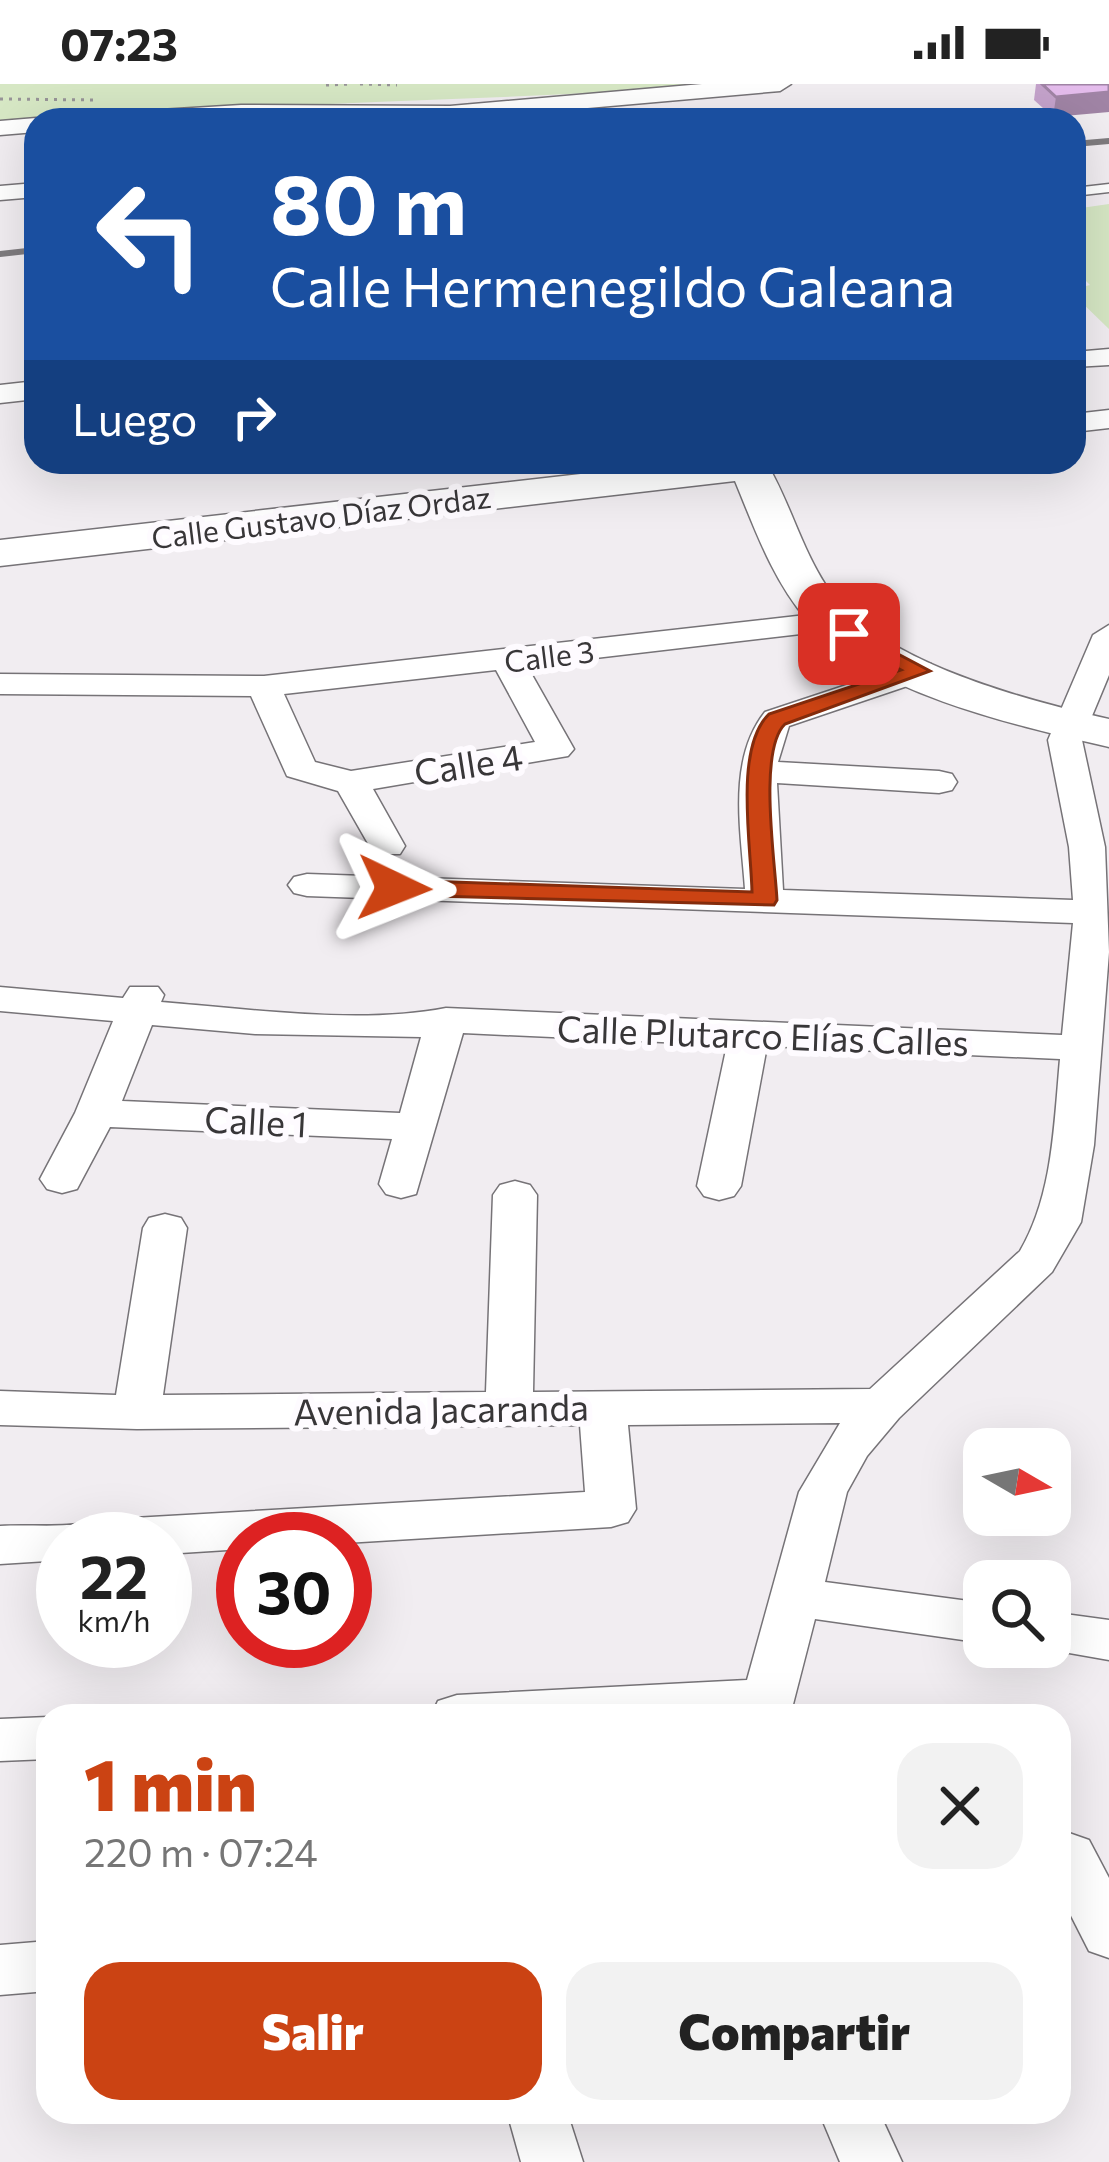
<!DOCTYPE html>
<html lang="es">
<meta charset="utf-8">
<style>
:root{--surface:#fff;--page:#f2f2f2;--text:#222;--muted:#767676;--accent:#cb4313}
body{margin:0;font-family:Commissioner,sans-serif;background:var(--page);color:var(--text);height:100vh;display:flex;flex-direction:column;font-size:45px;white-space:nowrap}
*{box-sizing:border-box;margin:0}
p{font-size:39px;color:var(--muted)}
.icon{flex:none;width:66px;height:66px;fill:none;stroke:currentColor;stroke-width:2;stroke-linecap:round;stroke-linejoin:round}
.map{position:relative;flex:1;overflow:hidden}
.side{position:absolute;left:36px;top:1620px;width:1035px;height:420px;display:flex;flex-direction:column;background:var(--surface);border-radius:36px;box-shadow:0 12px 48px #0002}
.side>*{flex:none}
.top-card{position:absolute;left:24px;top:24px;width:1062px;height:366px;border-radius:36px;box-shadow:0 12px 48px #0002;background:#1a4fa0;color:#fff;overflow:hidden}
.needle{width:78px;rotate:99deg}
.fabs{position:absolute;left:963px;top:1344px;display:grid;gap:24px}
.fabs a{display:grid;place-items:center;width:108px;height:108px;border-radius:24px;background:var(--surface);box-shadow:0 12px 48px #0002;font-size:60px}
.speed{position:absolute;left:36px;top:1428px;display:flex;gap:24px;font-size:60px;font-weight:700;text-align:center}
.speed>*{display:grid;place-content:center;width:156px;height:156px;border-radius:50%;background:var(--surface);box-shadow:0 12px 48px #0002;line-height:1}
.speed small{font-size:30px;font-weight:400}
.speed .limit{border:18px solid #d22;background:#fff;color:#111}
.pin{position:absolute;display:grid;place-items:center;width:102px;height:102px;color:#fff;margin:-51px;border-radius:24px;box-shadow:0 6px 18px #0006}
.me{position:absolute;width:132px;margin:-66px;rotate:92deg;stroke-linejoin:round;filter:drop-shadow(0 0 9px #0008)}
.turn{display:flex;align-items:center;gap:42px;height:252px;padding:0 48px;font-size:54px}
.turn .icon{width:156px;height:156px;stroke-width:2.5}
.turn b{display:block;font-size:84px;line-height:102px}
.then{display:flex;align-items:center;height:114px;padding:0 48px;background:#0003;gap:24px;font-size:45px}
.round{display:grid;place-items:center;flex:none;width:126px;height:126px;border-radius:36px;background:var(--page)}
.overview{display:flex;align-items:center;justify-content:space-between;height:204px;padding:0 48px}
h1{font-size:72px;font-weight:800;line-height:90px;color:var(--accent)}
.cta{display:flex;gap:24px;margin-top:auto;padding:24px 48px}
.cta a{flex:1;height:138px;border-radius:36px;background:var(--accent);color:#fff;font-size:48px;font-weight:800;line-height:138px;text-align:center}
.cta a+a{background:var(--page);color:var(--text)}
.status{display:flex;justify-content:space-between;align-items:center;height:84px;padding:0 60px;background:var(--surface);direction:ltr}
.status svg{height:33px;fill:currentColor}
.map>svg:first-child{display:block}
.green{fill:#d6e7c4}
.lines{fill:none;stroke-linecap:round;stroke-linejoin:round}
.lane-casing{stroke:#767377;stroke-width:3}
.street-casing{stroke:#767377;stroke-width:3}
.secondary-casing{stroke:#767377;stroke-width:3}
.path{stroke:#979497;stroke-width:3;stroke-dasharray:3 6;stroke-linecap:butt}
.lane{fill:#fff;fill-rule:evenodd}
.street{fill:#fff;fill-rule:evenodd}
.secondary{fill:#fff;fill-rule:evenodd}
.rail{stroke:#7e7b7e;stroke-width:6}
.wall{fill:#c4a2cb}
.shaded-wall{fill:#a084a5}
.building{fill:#e4bcec;stroke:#a084a5;stroke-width:3}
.route{fill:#cb4313;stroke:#842c0c;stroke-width:3}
.labels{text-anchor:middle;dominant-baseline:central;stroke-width:12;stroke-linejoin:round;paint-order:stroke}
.far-street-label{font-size:30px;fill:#383638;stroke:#fefbff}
.street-label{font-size:36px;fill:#383638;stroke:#fefbff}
</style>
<div class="status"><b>07:23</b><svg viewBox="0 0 49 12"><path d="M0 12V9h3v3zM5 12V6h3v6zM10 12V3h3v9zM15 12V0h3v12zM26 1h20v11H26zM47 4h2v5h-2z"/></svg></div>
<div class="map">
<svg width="1109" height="2078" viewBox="0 0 1109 2078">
<rect width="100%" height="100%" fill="#f1edf1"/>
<!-- green -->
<g class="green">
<path d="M0,0H732C488,19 244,17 0,40Z"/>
<polygon points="1109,120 1109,245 1074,211 1074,205 1090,201 1074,185 1074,143 1078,142 1074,125"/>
</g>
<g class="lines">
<!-- lane casing -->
<g class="lane-casing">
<polygon id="lane" points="1109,100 1109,108 1074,112 1074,104"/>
</g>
<!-- street casing -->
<g class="street-casing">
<g id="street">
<polygon points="702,0 791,0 780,7 450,36 99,36 111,29 241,21 450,22"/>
<polygon points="36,34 44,36 36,36 36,48 0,51 0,37"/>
<polygon points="36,99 36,113 0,116 0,102"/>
<polygon points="1074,263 1086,267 1109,265 1109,281 1074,283"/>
<polygon points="36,297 36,315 0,319 0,301"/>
<polygon points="1109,326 1109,344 1074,348 1074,330"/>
<polygon points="733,378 800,378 796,384 738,389"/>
<path d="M832,528L844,531L848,538L844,545L527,582L574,665L568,672L373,705L405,762L400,770H374L338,707L287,692L251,612L0,610V590L264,592ZM496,586L535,658L351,687L315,678L284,610Z"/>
<path d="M1109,541V591L1082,656L1105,763L1109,868L1094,1061L1081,1138L1052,1188L899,1334L867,1372L847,1408L825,1498L984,1519V1559L815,1535L790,1632H431L438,1617L457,1611L747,1596L799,1408L840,1339L628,1341L636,1425L628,1438L611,1443L345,1459V1455H243V1465L165,1470V1455H63V1476L0,1480V1442C33,1440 69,1445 98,1436L585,1408L580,1341L137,1345L0,1341V1307L116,1311L143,1144L149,1134L165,1130L181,1134L187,1144L163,1311L486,1308L493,1111L500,1101L515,1097L530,1101L537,1111L533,1308L870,1305L1020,1167C1053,1111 1054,1040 1060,975L767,962L741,1102L734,1112L719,1116L704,1112L697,1102L727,961L463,949L416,1110L401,1114L386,1110L379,1100L392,1055L110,1043L77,1105L62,1109L47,1105L40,1095L75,1029L113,937L0,927V903L123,914L130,903H158L164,911L161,918C250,925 359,941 446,924L1062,951L1073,839L307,812L294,809L288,801L294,793L307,790L745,805C741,747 727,676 765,628L919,577L931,580L936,587L931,594L789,642L778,678L939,687L952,690L957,698L952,706L939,709L777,699L783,806L1073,816L1069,763L1048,656L1093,551ZM152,941L255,950L421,953L400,1029L122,1017Z"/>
<polygon points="1050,1528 1109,1536 1109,1576 1035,1563 1050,1563"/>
<polygon points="48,1633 48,1675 0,1677 0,1635"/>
<polygon points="1069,1749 1089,1756 1109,1794 1109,1874 1089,1867 1059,1808 1059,1752"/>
<polygon points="48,1857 48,1907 0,1911 0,1861"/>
<polygon points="507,2028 567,2028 583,2078 521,2078"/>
<polygon points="819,2028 879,2028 902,2078 840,2078"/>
</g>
</g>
<!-- secondary casing -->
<g class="secondary-casing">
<path id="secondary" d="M686,378H766C790,418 801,464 827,503C877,578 1025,616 1109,635V663C1018,642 869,609 807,536C772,495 755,445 735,397L0,482V456Z"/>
</g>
<!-- path -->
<g class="path">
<polyline points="360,0 397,1"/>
<polyline points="326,1 352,0"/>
<polyline points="0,15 97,16"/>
</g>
<!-- lane -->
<use href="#lane" class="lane"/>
<!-- street -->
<use href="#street" class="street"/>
<!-- secondary -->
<use href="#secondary" class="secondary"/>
<!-- rail -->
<g class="rail">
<polyline points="1074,60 1109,57"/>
<polyline points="0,170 36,166"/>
</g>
</g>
<!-- wall -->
<polygon class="wall" points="1036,0 1109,0 1053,33 1034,16"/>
<!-- shaded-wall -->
<polygon class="shaded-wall" points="1109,8 1109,28 1053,33 1056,13"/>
<!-- building -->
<polygon class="building" points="1042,0 1109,0 1109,8 1056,13"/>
<!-- route -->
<path class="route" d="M849,544L930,587L785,640C758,666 775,777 777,816L774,821L394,811L382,804L394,796L752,808C751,760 734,664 769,630L901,586L841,555L838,550Z"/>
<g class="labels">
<!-- far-street labels -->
<g class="far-street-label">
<text transform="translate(321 432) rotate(-7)">Calle Gustavo Díaz Ordaz</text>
<text transform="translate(549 571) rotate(-7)">Calle 3</text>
</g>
<!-- street labels -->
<g class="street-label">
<text transform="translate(468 679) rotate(-9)">Calle 4</text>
<text transform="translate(763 950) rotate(2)">Calle Plutarco Elías Calles</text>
<text transform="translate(256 1036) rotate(3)">Calle 1</text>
<text transform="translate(441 1324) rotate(-1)">Avenida Jacaranda</text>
</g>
</g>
</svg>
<div class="fabs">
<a><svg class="needle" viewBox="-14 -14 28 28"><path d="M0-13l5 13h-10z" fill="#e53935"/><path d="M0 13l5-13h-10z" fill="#767676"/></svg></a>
<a><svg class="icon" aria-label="search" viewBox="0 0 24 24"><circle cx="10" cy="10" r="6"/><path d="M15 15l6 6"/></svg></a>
</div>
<div class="speed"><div>22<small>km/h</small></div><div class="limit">30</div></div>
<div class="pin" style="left:849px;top:550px;background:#d93025"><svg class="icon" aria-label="arrive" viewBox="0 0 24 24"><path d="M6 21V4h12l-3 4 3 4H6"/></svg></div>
<svg class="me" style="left:394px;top:804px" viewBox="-20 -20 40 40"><path d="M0-17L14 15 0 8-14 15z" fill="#cb4313" stroke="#fff" stroke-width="4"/></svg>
<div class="top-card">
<div class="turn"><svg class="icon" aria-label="left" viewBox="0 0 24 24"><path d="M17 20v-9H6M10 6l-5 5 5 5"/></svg><div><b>80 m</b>Calle Hermenegildo Galeana</div></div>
<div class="then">Luego<svg class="icon" aria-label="right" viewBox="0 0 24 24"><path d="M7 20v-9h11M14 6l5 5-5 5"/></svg></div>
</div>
<section class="side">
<div class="overview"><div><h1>1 min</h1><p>220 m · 07:24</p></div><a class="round"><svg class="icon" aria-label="close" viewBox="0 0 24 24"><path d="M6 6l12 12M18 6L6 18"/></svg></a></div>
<div class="cta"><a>Salir</a><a>Compartir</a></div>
</section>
</div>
